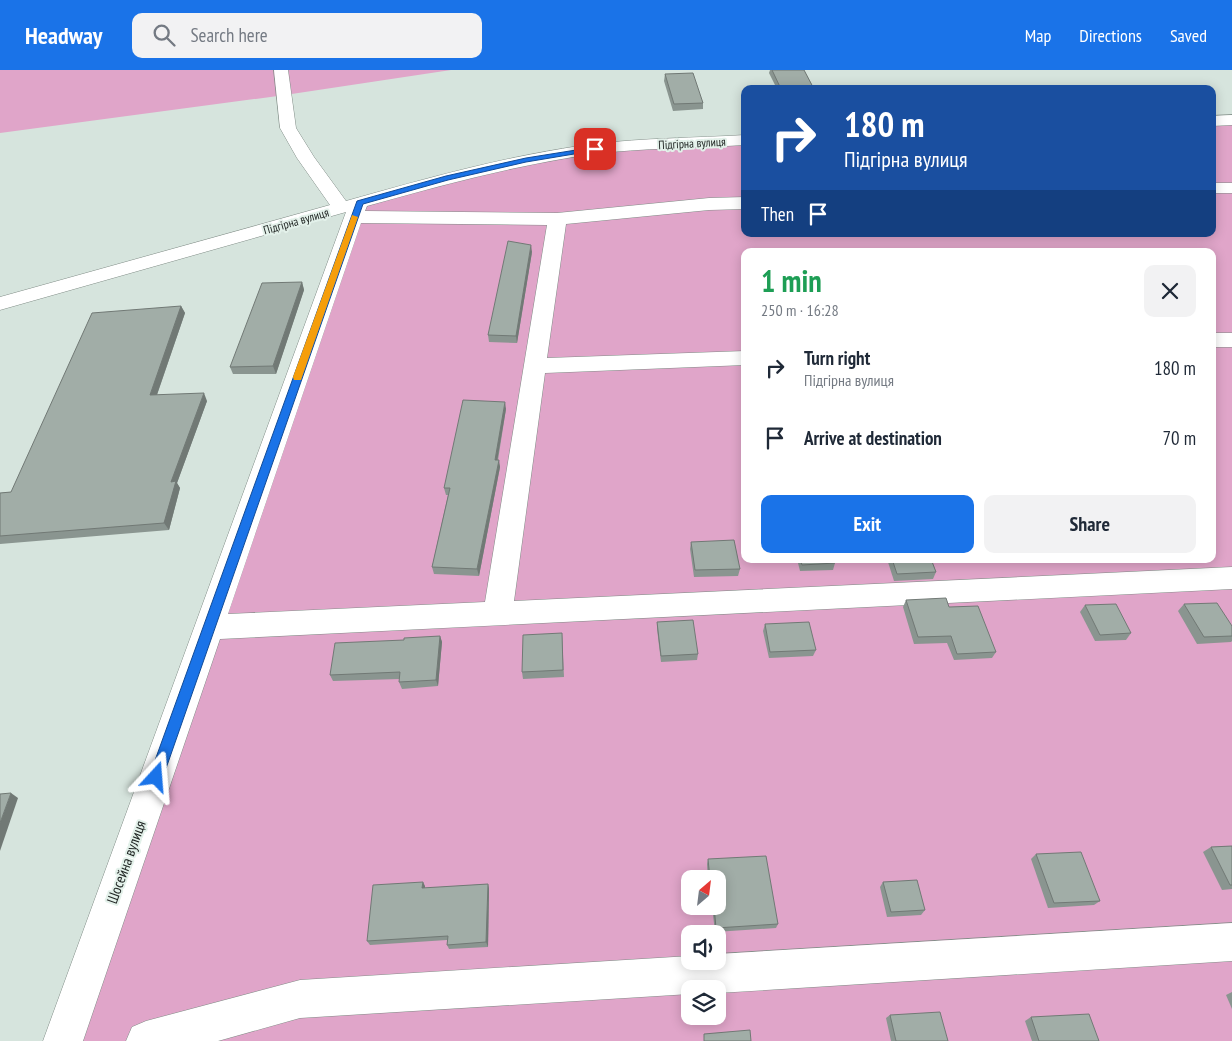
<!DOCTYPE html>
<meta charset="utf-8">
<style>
:root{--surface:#fff;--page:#f2f2f3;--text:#1f2937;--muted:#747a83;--accent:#1a73e8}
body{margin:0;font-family:"PT Sans Narrow",sans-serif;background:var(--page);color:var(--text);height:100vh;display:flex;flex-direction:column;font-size:19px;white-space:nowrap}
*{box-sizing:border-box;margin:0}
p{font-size:16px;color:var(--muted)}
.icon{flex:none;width:28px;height:28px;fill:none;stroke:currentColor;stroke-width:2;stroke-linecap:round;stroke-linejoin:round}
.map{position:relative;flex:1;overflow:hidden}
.drawer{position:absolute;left:741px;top:178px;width:475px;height:315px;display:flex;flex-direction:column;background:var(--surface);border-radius:10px;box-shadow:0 2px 12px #0003}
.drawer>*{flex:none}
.top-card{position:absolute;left:741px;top:15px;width:475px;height:152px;border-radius:10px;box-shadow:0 2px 12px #0003;background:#1a4fa0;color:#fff;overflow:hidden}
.needle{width:32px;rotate:28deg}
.controls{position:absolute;left:681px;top:800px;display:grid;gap:10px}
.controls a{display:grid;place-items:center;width:45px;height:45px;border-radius:10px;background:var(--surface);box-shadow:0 2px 12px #0003;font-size:25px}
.pin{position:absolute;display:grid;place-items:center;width:42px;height:42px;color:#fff;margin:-21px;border-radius:10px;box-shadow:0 2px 8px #0006}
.me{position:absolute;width:55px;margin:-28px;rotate:19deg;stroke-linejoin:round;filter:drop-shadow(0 0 4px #0008)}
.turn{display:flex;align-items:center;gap:18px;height:105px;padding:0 20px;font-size:22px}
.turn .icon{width:65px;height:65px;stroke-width:2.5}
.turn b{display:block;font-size:35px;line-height:42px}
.then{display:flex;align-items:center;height:48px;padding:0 20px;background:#0003;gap:10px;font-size:19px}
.round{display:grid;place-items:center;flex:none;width:52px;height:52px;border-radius:10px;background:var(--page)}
.headline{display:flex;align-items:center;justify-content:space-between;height:85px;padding:0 20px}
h1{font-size:30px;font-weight:800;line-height:38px;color:#1e9e55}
.action{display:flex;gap:10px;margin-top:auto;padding:10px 20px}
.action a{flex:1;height:58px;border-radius:10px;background:var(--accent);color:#fff;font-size:20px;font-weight:800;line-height:58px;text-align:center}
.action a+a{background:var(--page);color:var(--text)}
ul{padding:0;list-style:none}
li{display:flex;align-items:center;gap:15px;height:70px;padding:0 20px}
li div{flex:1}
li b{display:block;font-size:19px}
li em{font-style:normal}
header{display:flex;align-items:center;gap:30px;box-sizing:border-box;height:70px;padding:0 25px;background:var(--accent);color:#fff}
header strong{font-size:24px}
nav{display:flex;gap:28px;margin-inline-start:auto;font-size:18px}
.search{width:350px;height:45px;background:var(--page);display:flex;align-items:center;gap:12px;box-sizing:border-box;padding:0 18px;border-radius:10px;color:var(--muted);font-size:19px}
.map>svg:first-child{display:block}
.green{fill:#e0a5c9;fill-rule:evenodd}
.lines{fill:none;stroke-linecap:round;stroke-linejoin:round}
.minor-casing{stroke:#818d87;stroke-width:1}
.minor{fill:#fff;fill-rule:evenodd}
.wall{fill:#8a9590}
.shaded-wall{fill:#717975}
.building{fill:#a1ada7;stroke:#717975}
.route{fill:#1a73e8;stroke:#114b97}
.slow{fill:#f59e0b}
.labels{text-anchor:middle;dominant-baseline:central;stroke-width:4;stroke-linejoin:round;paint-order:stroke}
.far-street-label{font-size:12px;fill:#1d2220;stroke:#e3f1ea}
.street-label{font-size:15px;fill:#1d2220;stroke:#e3f1ea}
</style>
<header>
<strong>Headway</strong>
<div class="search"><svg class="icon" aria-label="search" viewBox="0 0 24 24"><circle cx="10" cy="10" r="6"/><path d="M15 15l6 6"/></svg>Search here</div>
<nav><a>Map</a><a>Directions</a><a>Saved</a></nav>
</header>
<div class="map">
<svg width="1232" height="971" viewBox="0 0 1232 971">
<rect width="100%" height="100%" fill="#d6e4dd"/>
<!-- green -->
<g class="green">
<polygon points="0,0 451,0 285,25 0,63"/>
<path d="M1232,50V971H63L359,133L595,79L745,70V164H1212L1213,51ZM745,181H1212V489H745ZM690,809H718V836H690ZM690,864H718V891H690ZM690,919H718V946H690Z"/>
</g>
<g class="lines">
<!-- minor casing -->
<g class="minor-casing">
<g id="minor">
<path d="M274,0H288L296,58L314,87L346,131C428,108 509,85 594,74C643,68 695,68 745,65V75C696,78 642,78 593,84C516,95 442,115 367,136L365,141L557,143L709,128L745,127V139L709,140L566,154L547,288L745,281V295L545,303L514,531L1232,497V519L220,569L83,971H43L346,142L0,240V227L330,135L297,88L280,58ZM361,153L547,155L485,532L228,544Z"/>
<polygon points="1232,45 1232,55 1212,56 1212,46"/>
<rect x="1212" y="113" width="20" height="10"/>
<rect x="1212" y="263" width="20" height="14"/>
<polygon points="1232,853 1232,891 718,923 718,919 690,919 690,924 300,948 218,971 126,971 132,957 146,951 300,910 690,886 690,891 718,891 718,884"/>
</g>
</g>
<!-- minor -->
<use href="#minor" class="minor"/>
</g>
<!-- wall -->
<g class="wall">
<polygon points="770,0 804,0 814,19 777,19 769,3"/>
<polygon points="665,4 703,33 703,39 673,41 664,11"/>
<polygon points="532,182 517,273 489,272 488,265"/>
<polygon points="302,212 304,220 276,304 233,304 230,297"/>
<polygon points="181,236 185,243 157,325 207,331 177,413 180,418 169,460 0,474 0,423 11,422"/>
<polygon points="506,339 498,390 500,397 479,506 434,504 432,497 448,425 446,425 444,418"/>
<polygon points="691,472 740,499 738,506 694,507 690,479"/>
<polygon points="797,489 834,489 835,493 833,500 800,501"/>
<polygon points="887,489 931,489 936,502 933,509 894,511"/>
<polygon points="906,530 949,537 996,582 992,588 954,590 947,573 914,574 903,537"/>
<polygon points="1184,534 1232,556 1232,571 1231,572 1197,574 1178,541"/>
<polygon points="1085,535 1131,563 1126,570 1095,571 1080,542"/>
<polygon points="657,552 698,584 697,590 661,592 657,559"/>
<polygon points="765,554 816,580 813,586 769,588 763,561"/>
<polygon points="562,563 564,607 523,609 522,602"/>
<polygon points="440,566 442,572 438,616 402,619 399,612 400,609 333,611 330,605 404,570"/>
<polygon points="1232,776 1232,819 1222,820 1203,782 1211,777"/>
<polygon points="1036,784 1100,831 1094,835 1048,838 1031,789"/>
<polygon points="708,789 778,854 776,858 715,862 712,836 718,836 718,809 708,809 707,794"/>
<polygon points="423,812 425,818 488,814 489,819 488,877 449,879 447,875 447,870 370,875 367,871"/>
<polygon points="883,812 925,840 921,845 887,847 880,817"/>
<polygon points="1232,922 1232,939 1226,925"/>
<polygon points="890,945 948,971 891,971 886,948"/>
<polygon points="1031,947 1099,971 1032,971 1025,951"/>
</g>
<!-- shaded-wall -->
<g class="shaded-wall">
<polygon points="531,175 532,182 517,273 516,266"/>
<polygon points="302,212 304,220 276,304 273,296"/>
<polygon points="181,236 185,243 154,333 150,325"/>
<polygon points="204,323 207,331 177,413 180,418 169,460 164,453 171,412"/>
<polygon points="505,332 506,339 496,397 495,390"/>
<polygon points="499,390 500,397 479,506 477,499"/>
<polygon points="440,566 442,572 438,616 436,610"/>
<polygon points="11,723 18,728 0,781 0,753"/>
<polygon points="423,812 425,816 425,823 422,818"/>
<polygon points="488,814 489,819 488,877 486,872"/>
</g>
<!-- building -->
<g class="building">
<polygon points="772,0 804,0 814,19 781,19"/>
<polygon points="693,3 703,33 674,34 665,4"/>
<polygon points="508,171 531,175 516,266 488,265"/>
<polygon points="302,212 273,296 230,297 262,213"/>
<polygon points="181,236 150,325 204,323 171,412 176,411 164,453 0,466 0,423 11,422 92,243"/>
<polygon points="463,330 505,332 495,390 499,390 477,499 432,497 450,418 444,418"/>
<polygon points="734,470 740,499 695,500 691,472"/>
<polygon points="800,489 834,489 835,493 802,495"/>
<polygon points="892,489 931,489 936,502 897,504"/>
<polygon points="946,528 949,537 978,536 996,582 957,584 951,566 918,567 906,530"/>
<polygon points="1217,533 1232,556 1232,566 1204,567 1184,534"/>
<polygon points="1116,534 1131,563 1100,565 1085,535"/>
<polygon points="693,550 698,584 661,586 657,552"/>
<polygon points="809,552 816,580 770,582 765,554"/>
<polygon points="562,563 563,600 522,602 523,565"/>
<polygon points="440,566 436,610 399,612 400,602 330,605 335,573 404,570 404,568"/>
<polygon points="11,723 0,753 0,724"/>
<polygon points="1232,776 1232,815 1230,815 1211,777"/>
<polygon points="1081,782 1100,831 1054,833 1036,784"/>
<polygon points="766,786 778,854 716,858 714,836 718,836 718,809 710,809 708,789"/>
<polygon points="917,810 925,840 891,842 883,812"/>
<polygon points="423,812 422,818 488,814 486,872 447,875 448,866 367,871 373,815"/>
<polygon points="940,942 948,971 896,971 890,945"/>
<polygon points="1089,944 1099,971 1039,971 1031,947"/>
<polygon points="750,960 751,971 704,971 704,964"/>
</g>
<!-- route -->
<polygon class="route" points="595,77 599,79 598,80 526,92 448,110 363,134 163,707 161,712 156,714 151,712 149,707 357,131 446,106 526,88"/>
<!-- slow -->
<polygon class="slow" points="352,145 358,147 302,307 301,310 294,310 293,307"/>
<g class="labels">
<!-- far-street labels -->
<g class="far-street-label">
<text transform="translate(692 73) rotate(-3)">Підгірна вулиця</text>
<text transform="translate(296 151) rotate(-16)">Підгірна вулиця</text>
</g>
<!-- street labels -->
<g class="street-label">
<text transform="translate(126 792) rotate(-70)">Шосейна вулиця</text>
</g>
</g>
</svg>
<div class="controls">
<a><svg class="needle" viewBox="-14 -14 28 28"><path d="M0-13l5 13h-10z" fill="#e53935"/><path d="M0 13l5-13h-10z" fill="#747a83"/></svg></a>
<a><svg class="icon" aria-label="sound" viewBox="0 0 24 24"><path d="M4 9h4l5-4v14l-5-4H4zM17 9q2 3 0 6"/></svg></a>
<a><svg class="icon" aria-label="layers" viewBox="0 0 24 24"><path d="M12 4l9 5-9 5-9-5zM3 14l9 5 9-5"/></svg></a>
</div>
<div class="pin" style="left:595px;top:79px;background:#d93025"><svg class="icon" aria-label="arrive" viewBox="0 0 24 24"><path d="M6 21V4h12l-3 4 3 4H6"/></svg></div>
<svg class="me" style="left:156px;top:707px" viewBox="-20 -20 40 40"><path d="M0-17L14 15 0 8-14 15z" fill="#1a73e8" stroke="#fff" stroke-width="4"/></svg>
<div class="top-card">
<div class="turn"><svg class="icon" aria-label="right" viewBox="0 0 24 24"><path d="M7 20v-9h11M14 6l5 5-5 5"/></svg><div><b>180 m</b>Підгірна вулиця</div></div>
<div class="then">Then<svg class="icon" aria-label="arrive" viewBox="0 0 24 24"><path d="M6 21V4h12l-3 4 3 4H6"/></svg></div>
</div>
<section class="drawer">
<div class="headline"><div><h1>1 min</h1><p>250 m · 16:28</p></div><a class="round"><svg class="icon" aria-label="close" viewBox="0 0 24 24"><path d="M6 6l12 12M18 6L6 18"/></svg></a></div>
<ul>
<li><svg class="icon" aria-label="right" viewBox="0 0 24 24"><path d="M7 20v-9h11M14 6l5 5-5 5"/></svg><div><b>Turn right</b><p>Підгірна вулиця</p></div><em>180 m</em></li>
<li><svg class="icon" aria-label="arrive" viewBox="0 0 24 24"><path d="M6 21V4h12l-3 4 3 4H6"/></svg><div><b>Arrive at destination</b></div><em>70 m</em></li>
</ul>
<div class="action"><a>Exit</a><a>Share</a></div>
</section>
</div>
